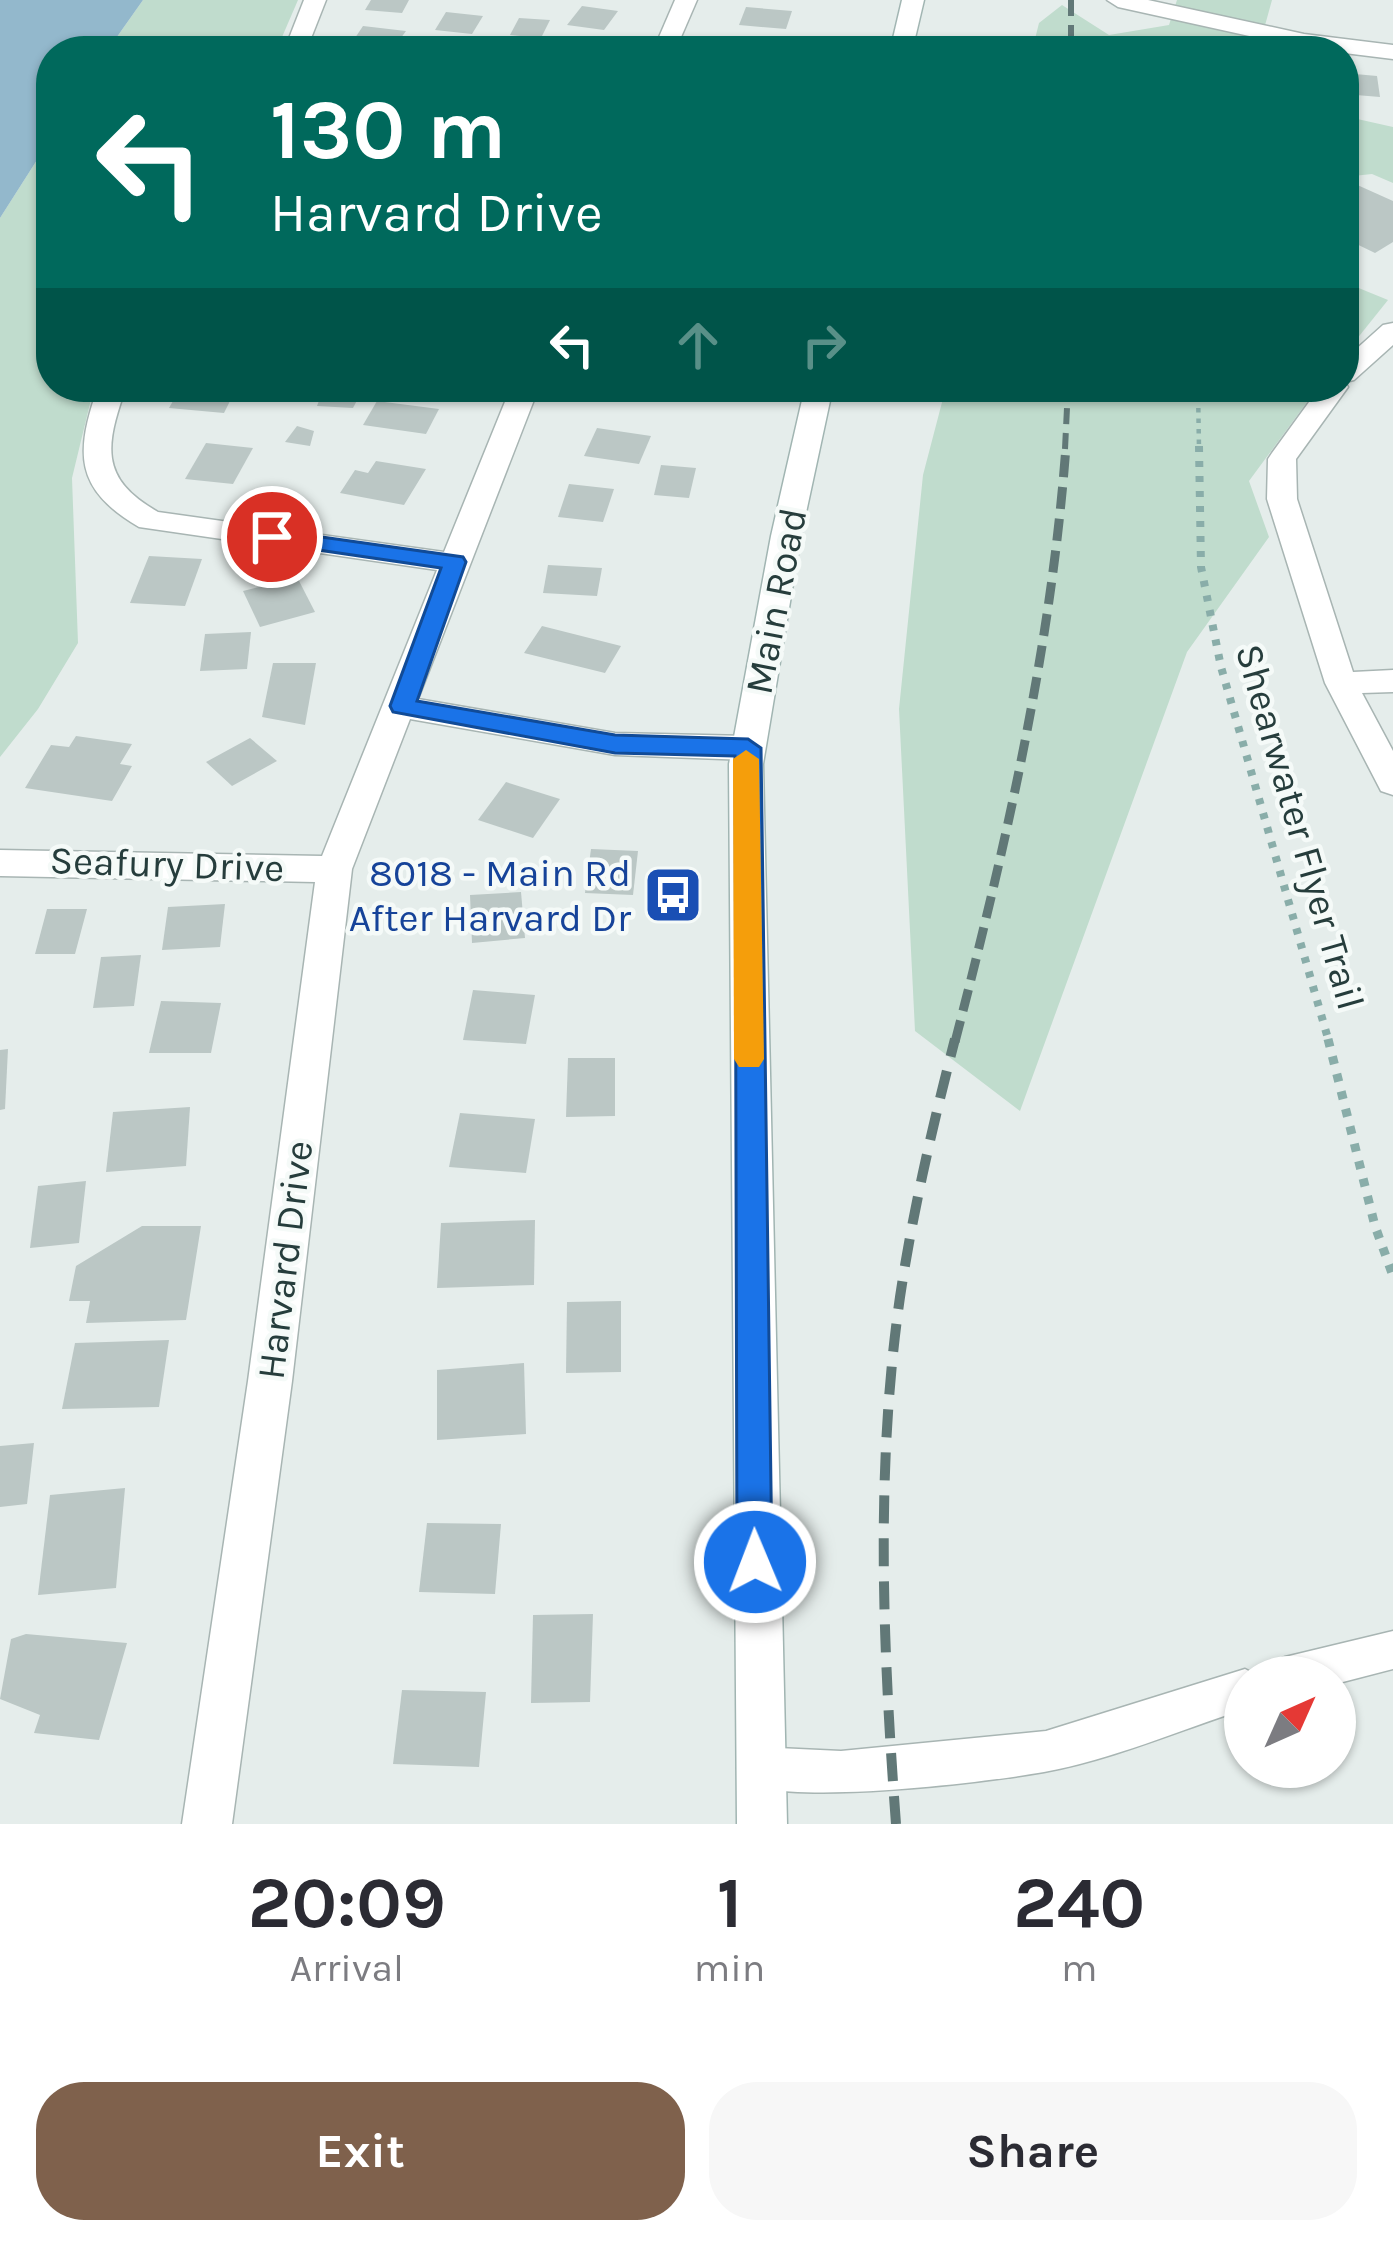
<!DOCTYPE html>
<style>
:root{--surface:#fff;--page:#f7f7f7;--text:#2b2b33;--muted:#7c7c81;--accent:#7f614c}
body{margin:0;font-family:Karla,sans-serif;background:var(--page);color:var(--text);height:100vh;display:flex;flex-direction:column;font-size:45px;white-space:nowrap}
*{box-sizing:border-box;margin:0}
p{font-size:39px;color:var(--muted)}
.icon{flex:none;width:66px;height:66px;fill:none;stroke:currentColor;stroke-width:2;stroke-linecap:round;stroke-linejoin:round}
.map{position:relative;height:1824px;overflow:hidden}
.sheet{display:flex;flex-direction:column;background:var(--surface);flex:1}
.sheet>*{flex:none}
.top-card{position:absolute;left:36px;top:36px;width:1323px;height:366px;border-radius:48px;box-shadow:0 3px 9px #0004;background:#00695c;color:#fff;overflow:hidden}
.needle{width:78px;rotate:45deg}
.buttons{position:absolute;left:1224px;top:1656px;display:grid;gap:24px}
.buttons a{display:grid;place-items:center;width:132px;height:132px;border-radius:50%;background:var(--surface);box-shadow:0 3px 9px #0004;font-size:60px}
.pin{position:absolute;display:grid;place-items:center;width:102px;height:102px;color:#fff;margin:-51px;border:6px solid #fff;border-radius:50%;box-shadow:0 3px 12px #0007}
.me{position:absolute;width:132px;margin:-66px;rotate:359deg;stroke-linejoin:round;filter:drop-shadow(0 0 9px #0008)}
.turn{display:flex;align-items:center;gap:42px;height:252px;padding:0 36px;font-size:54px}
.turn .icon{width:156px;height:156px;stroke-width:2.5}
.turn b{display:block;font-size:84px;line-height:102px}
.lanes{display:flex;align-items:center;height:114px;padding:0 36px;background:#0003;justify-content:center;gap:60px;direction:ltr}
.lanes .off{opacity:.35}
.eta{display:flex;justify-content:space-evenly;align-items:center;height:204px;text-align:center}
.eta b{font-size:72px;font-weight:700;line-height:84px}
.cta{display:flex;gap:24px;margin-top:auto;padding:24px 36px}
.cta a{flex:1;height:138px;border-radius:48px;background:var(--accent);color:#fff;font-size:48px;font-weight:700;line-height:138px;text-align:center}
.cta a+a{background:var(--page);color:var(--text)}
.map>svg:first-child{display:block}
.green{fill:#c0dccd}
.water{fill:#93b8cc}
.building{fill:#bbc7c5}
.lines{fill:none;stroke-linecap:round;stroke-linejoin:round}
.lane-casing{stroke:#a8b5b3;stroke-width:3}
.street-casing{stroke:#a8b5b3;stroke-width:3}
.secondary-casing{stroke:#a1b5b2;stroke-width:3}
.path-far2{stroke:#89ada9;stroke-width:4.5;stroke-dasharray:4.5 6;stroke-linecap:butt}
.path-far1{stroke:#89ada9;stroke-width:8;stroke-dasharray:6 9;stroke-linecap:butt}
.path{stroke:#89ada9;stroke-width:9;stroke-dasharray:8 10;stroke-linecap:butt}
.lane{fill:#fff;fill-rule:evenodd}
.street{fill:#fff;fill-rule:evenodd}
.secondary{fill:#fff;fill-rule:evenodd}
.rail-far2{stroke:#617877;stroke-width:6;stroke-dasharray:16 9;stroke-linecap:butt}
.rail-far1{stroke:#617877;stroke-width:9;stroke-dasharray:22 10;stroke-linecap:butt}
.rail{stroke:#617877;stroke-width:10;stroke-dasharray:28 15;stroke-linecap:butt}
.route{fill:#1a73e8;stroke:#114b97;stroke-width:3}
.slow{fill:#f59e0b}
.labels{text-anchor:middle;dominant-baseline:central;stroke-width:9;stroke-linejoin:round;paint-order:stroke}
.street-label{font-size:39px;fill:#263d3c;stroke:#f5faf8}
.transit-label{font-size:39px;fill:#164399;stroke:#f5faf8;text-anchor:end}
</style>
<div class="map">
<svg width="1393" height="1824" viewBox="0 0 1393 1824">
<rect width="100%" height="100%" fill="#e5edeb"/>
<!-- green -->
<g class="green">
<polygon points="143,0 298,0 276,51 107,51"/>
<polygon points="1177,0 1272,0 1264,29 1275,51 1032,51 1039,23 1062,5 1109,35 1169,25"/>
<polygon points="1344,116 1393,127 1393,183 1372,174 1344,177"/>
<polygon points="51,138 51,387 94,387 72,478 78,643 38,709 0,757 0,218"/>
<polygon points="1344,282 1388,300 1344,355"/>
<polygon points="946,387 1318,387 1249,481 1269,537 1187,652 1020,1111 915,1031 899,709 923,475"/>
</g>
<!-- water -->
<polygon class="water" points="0,0 143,0 107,51 51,51 51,138 0,218"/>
<!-- building -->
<g class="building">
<polygon points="371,0 409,0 402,13 365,10"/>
<polygon points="582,6 618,11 604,30 567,25"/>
<polygon points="746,7 792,11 786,29 739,25"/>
<polygon points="446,12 483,16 472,34 435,30"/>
<polygon points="519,18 550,20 541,38 510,35"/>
<polygon points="363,26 406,31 395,46 353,41"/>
<polygon points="1344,73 1377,76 1380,97 1344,94"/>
<polygon points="1344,179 1393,201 1393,242 1375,253 1344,238"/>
<polygon points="181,387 237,387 224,413 169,408"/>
<polygon points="324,387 364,387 353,408 317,406"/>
<polygon points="614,387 669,387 667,397 613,392"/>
<polygon points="377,401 439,409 426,434 363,425"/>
<polygon points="297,426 314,431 310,446 285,442"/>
<polygon points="597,428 651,436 639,464 584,456"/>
<polygon points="206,443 253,448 233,484 185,479"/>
<polygon points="376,461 426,469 404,505 340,493 355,470 368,473"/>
<polygon points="661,465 696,468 689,498 654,495"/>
<polygon points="569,484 614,489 603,522 558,517"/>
<polygon points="149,556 202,559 185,606 130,603"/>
<polygon points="548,565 602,568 597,596 543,593"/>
<polygon points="297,577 315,612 260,627 243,591"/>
<polygon points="542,626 621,646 605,673 524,653"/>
<polygon points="251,632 247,669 200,671 205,634"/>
<polygon points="273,663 316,663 305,725 262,717"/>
<polygon points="76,736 132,744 120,764 132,766 112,801 25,788 51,745 69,747"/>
<polygon points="250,738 277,761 232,786 206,762"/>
<polygon points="506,782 560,799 533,838 478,820"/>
<polygon points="591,849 638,851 633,895 585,893"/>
<polygon points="521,892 525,938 472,943 470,895"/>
<polygon points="225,904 220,947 162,950 168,907"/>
<polygon points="47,909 87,909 75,954 35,954"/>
<polygon points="141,955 134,1006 93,1008 101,957"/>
<polygon points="473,990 535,995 526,1044 463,1040"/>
<polygon points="161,1001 221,1003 211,1053 149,1053"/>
<polygon points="8,1049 5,1109 0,1110 0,1050"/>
<polygon points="568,1058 615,1058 615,1116 566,1117"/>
<polygon points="190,1107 186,1166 106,1172 113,1112"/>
<polygon points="460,1113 535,1119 526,1173 449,1167"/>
<polygon points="86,1181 79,1243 30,1248 38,1186"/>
<polygon points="535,1220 534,1285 437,1288 441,1223"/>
<polygon points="142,1226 201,1226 186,1320 86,1323 90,1301 69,1301 76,1266"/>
<polygon points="621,1301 621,1372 566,1373 567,1302"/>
<polygon points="169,1340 159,1407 62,1409 75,1343"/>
<polygon points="524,1363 526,1434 437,1440 437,1370"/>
<polygon points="34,1443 27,1504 0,1507 0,1446"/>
<polygon points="125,1488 116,1588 38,1595 50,1495"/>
<polygon points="427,1523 501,1524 495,1594 419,1592"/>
<polygon points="593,1614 590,1702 531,1703 533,1615"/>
<polygon points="26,1634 127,1643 99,1740 34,1733 40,1715 0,1699 11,1639"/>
<polygon points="402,1690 486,1692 479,1767 393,1764"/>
</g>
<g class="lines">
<!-- lane casing -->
<g class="lane-casing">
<g id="lane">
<polygon points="1393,1631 1393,1669 1335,1684 1335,1677 1265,1677 1271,1663 1285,1657"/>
<path d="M1245,1669L1260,1677H1245V1709C1180,1730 1111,1760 1044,1772C981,1783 797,1805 743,1783L737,1768L743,1753L758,1747L841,1751L1046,1731Z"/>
</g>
</g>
<!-- street casing -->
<g class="street-casing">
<g id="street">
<polygon points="304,0 326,0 306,51 284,51"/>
<polygon points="675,0 697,0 675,51 653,51"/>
<polygon points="1107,0 1148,0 1304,34 1393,45 1393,59 1304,48 1118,7"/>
<polygon points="1393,323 1393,345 1354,380 1345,382 1348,387 1296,459 1297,499 1353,672 1393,670 1393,692 1362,693 1393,751 1393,795 1381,791 1325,683 1267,499 1268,459 1272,453 1320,387 1344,387 1344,360 1383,325"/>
<path d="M98,387H126C106,445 98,478 158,512L444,552L511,387H539L418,699L615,733L748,736L760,740L765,748L760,756L748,760L615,755L410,719L352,869L292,1381L232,1824H182L248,1381L315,882L0,876V850L322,856L437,570L139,527C74,489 75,453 98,387Z"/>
</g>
</g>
<!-- secondary casing -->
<g class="secondary-casing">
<g id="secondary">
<polygon points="902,0 924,0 912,51 890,51"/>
<polygon points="805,387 833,387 801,536 763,764 787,1824 737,1824 729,764 771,536"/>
</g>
</g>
<!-- path-far2 -->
<polyline class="path-far2" points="1198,387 1199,449"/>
<!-- path-far1 -->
<polyline class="path-far1" points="1199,446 1201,567 1221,667 1329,1042"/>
<!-- path -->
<polyline class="path" points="1328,1039 1375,1226 1393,1276"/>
<!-- lane -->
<use href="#lane" class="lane"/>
<!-- street -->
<use href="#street" class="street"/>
<!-- secondary -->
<use href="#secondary" class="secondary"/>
<!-- rail-far2 -->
<g class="rail-far2">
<polyline points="1071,0 1071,51"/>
<polyline points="1065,449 1068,387"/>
</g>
<!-- rail-far1 -->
<path class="rail-far1" d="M955,1042C1006,845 1051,649 1066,446"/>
<!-- rail -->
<path class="rail" d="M896,1824C883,1649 875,1471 900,1297C913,1210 933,1124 955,1039"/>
</g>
<!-- route -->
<polygon class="route" points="272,530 463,557 466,562 417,701 615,735 748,739 761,748 772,1562 767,1574 755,1579 742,1574 737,1562 735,756 615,753 393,712 390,706 441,568 264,542 260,537"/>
<!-- slow -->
<polygon class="slow" points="746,750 759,759 764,1059 759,1067 739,1067 734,1059 733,759"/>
<!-- icons -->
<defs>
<g id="bus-square" transform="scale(3)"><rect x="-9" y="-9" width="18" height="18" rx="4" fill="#1a4fb4" stroke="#f5faf8"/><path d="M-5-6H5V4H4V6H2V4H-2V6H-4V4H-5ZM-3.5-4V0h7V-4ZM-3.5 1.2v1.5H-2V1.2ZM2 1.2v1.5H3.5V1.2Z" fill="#fff"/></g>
</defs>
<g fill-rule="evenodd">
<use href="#bus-square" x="673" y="895"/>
</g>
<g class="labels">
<!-- street labels -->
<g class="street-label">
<text transform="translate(776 601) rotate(-79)">Main Road</text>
<text transform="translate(1300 827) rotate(74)">Shearwater Flyer Trail</text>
<text transform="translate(167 864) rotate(2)">Seafury Drive</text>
<text transform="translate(285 1260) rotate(-83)">Harvard Drive</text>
</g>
<!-- transit labels -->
<g class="transit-label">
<text x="631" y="873">8018 - Main Rd<tspan x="631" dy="45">After Harvard Dr</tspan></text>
</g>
</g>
</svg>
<div class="buttons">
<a><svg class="needle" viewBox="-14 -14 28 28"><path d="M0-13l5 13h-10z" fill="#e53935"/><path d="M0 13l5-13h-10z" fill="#7c7c81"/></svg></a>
</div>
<div class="pin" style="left:272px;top:537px;background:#d93025"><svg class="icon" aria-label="arrive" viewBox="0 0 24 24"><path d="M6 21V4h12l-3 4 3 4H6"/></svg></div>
<svg class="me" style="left:755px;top:1562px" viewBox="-20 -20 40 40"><circle r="17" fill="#1a73e8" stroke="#fff" stroke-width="3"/><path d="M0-11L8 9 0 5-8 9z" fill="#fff"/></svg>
<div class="top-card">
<div class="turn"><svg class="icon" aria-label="left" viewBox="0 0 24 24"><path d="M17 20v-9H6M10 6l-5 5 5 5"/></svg><div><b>130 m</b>Harvard Drive</div></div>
<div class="lanes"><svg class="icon" aria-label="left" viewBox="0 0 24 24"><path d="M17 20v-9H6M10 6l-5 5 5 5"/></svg><svg class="icon off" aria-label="ahead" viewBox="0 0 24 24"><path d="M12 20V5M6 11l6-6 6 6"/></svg><svg class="icon off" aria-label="right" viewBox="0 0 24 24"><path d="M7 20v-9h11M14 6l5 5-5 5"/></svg></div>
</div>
</div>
<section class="sheet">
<div class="eta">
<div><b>20:09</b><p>Arrival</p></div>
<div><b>1</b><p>min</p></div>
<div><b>240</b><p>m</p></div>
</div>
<div class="cta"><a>Exit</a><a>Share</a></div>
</section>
